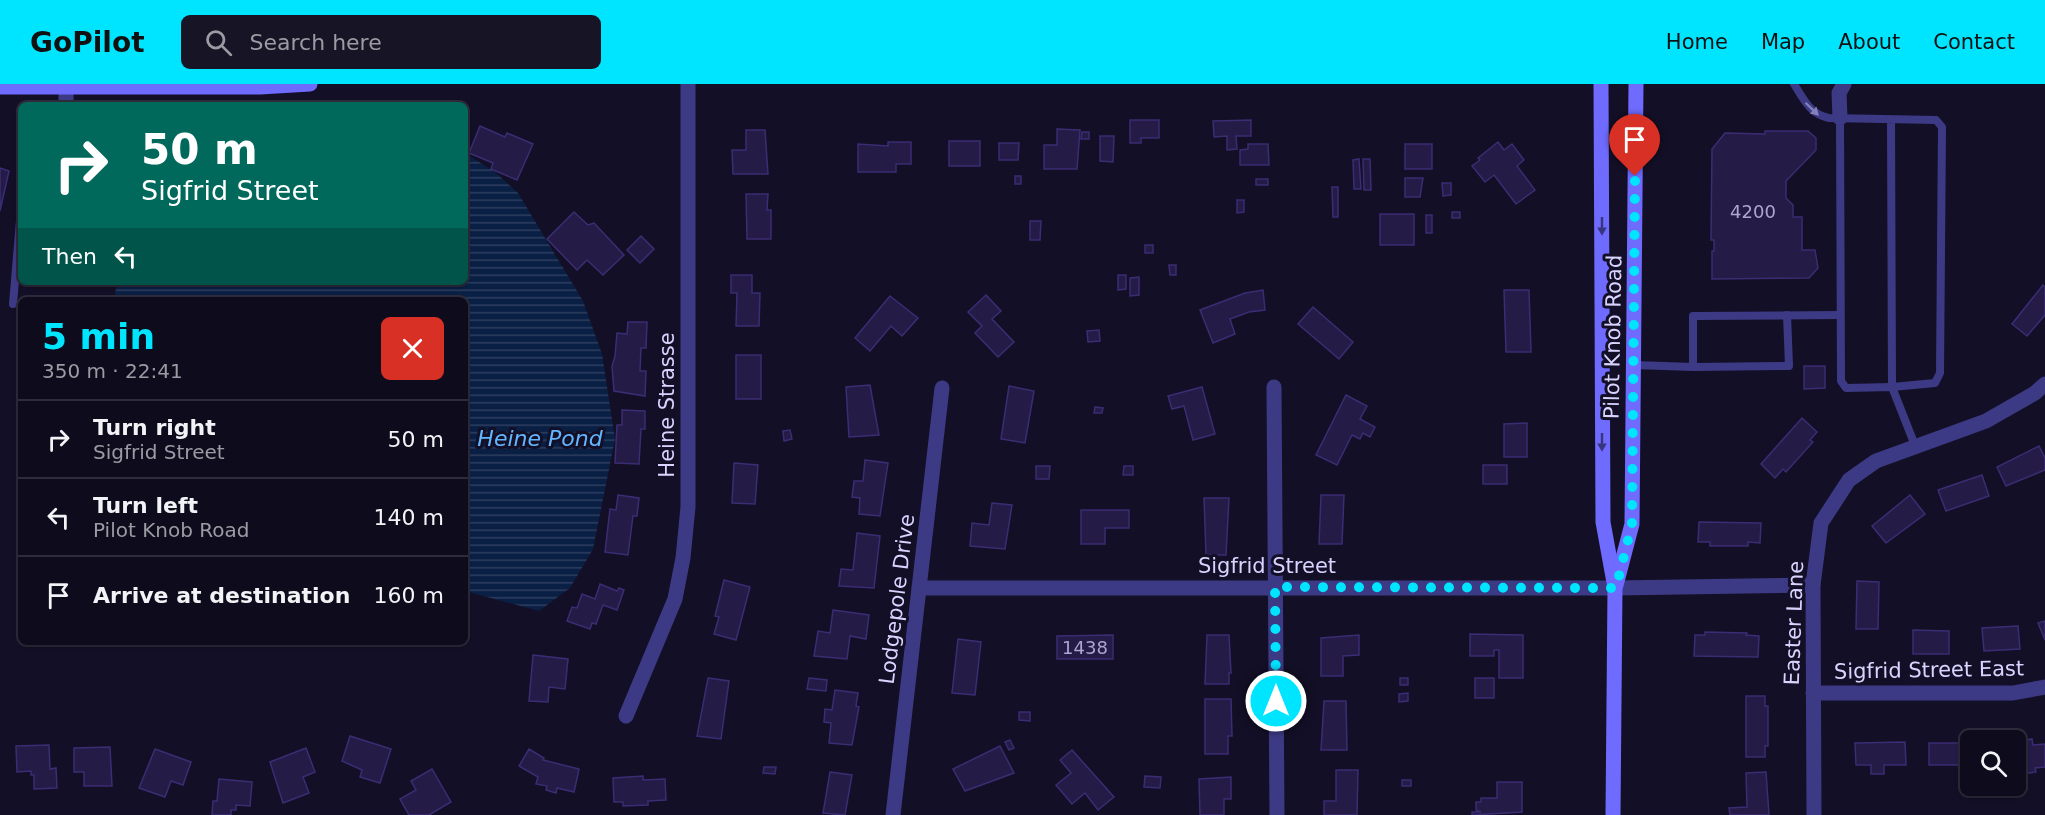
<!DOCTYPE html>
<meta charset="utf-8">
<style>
:root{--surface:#0e0b1c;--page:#171425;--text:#f1f3f6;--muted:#9b9ba3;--line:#2e2b3b;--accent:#00e5ff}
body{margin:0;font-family:"DejaVu Sans",sans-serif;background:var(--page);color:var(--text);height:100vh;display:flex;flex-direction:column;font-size:22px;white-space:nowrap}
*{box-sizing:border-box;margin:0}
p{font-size:20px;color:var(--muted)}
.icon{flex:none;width:33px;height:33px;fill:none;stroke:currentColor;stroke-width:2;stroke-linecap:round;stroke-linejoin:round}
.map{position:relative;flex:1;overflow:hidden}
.panel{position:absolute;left:18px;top:213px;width:450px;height:348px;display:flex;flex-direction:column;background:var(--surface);border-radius:9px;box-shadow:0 2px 4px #0004,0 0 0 2px var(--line)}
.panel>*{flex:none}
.banner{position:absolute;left:18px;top:18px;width:450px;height:183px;border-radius:9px;box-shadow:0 2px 4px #0004,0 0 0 2px var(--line);background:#00695c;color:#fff;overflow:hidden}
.tools{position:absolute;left:1960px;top:646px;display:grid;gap:12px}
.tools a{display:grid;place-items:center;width:66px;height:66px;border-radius:9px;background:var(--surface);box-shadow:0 2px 4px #0004,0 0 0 2px var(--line);font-size:30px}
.pin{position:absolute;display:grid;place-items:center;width:51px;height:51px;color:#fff;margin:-62px -26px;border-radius:50% 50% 50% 0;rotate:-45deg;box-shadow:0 0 6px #0007}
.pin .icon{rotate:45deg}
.me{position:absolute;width:66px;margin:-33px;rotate:0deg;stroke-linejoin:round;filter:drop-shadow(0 0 4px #0008)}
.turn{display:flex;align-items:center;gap:21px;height:126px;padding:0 24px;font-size:27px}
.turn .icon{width:78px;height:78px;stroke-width:2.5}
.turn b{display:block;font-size:42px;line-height:51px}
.then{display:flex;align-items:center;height:57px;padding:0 24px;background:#0003;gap:12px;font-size:22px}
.round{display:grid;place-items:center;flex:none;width:63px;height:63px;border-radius:9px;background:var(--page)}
.summary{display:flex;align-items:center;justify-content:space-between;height:102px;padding:0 24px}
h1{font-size:36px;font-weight:700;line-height:45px;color:var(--accent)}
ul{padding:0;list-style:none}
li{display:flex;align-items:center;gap:18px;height:78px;padding:0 24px;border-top:2px solid var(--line)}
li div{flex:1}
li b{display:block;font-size:22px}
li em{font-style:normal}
header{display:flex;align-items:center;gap:36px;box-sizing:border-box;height:84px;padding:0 30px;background:var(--accent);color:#111}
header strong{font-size:28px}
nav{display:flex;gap:33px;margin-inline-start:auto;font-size:21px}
.search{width:420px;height:54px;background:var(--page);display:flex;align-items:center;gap:15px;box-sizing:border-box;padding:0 21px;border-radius:9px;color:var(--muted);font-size:22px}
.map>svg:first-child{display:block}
.water{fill:url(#water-rules)}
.building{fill:#241b47;stroke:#3b2d73;stroke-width:1.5}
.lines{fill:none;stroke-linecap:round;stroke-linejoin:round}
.lane{stroke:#3d3a85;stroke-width:8}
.street{stroke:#3d3a85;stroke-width:15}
.secondary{stroke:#6f6bff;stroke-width:15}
.oneway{fill:#837fbc}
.oneway2{fill:#38347d}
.route{stroke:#00e5ff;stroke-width:10;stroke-dasharray:0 18}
.labels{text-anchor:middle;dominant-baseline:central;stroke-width:6;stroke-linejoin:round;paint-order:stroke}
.number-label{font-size:18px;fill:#aca6d1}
.street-label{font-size:21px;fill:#d9d4ff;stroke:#130f26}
.water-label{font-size:22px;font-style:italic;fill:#62b6ff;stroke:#130f26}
</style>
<header>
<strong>GoPilot</strong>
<div class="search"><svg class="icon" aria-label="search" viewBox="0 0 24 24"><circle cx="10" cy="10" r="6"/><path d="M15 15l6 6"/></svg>Search here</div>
<nav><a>Home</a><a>Map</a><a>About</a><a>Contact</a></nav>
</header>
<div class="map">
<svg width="2045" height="731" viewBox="0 0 2045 731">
<defs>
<pattern id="water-rules" width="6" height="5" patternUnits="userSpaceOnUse" patternTransform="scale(1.5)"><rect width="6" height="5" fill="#0a1f44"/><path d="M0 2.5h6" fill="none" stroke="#2d3f60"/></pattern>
</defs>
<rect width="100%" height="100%" fill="#130f26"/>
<!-- water -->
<g class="water">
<polygon points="465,69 496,89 518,109 583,217 602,270 615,355 593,465 570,504 539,527 465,507 465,216 114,216 117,198 465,198"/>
<polygon points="206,558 287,558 259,563"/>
</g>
<!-- building -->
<g class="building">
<polygon points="1130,36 1159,36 1159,54 1141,54 1141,59 1130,59"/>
<polygon points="1251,36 1251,52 1236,52 1237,65 1227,66 1227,52 1214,53 1213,37"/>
<polygon points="480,42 505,53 507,49 533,60 517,96 491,85 493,79 469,69"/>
<polygon points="1057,45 1080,46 1077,85 1044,85 1044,61 1057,61"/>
<polygon points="746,46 765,46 768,90 733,90 732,66 746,66"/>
<polygon points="1765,47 1808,47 1816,54 1816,66 1786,97 1786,114 1793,121 1793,133 1802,133 1802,166 1815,166 1818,184 1809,194 1712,195 1712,167 1714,167 1714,156 1711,156 1712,65 1725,49 1765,50"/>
<polygon points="1082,48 1089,48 1089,55 1081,55"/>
<polygon points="1100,52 1114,52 1113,78 1100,77"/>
<rect x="949" y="57" width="31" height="25"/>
<polygon points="888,58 911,58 911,80 896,80 896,88 858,88 858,60 888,62"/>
<polygon points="1498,58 1504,66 1512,60 1524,76 1517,82 1535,106 1516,120 1494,91 1485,98 1472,82 1480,76 1478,74"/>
<polygon points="999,59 1019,59 1018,76 999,76"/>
<polygon points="1248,60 1268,60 1269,81 1240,81 1240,66 1248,65"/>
<rect x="1405" y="60" width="27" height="25"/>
<polygon points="1359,75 1361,105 1354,105 1353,76"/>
<polygon points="1363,75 1370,75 1371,106 1364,106"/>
<polygon points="0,84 9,87 0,127"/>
<rect x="1015" y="92" width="6" height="8"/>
<polygon points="1405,94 1423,94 1420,113 1405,113"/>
<rect x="1256" y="95" width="12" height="6"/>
<polygon points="1442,99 1451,99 1451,111 1443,112"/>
<polygon points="1332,103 1338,103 1338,133 1333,133"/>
<polygon points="746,110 768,110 767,126 771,126 771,155 747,155"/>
<polygon points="1237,116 1244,116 1244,128 1237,129"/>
<polygon points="574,128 588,141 594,139 624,171 603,191 587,176 577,186 547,155"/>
<rect x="1452" y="128" width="8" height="6"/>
<rect x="1380" y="130" width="34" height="31"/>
<rect x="1426" y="131" width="6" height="18"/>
<polygon points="1030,137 1041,137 1040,156 1030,156"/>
<polygon points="641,152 654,165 640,179 627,166"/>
<rect x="1145" y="161" width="8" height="8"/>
<polygon points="1169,181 1176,181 1176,191 1170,191"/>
<polygon points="731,191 752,191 752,209 760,209 759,242 736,242 737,209 731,209"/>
<polygon points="1118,191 1126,191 1126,205 1118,206"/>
<polygon points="1139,193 1139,211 1130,212 1130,194"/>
<polygon points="2043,201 2045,203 2045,231 2027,252 2012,240"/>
<polygon points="1263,206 1265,226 1249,228 1230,235 1235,250 1213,259 1200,226 1245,209"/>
<polygon points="1504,206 1529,206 1531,268 1506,268"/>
<polygon points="986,211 1001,227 992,235 1014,258 998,273 975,249 982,242 968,228"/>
<polygon points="890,212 918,234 902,252 891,242 870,267 855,254"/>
<polygon points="1313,223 1353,258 1339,275 1298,240"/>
<polygon points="628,238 647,238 646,264 641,264 640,287 646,287 645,312 614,307 612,282 615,272 617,249 627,250"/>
<polygon points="1099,246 1100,257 1088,258 1087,247"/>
<rect x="736" y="271" width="25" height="44"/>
<polygon points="1804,282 1825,282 1825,304 1804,305"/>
<polygon points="870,301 879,351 849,353 846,303"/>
<polygon points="1009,302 1034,307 1025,359 1001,355"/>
<polygon points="1202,303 1215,350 1193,356 1184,322 1172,325 1168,312"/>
<polygon points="1346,311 1367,322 1360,335 1375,343 1370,353 1363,349 1360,355 1352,351 1337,381 1316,371"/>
<polygon points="1095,323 1103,324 1102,329 1094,329"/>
<polygon points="622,326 645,327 645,345 641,345 639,380 615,379 617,341 622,341"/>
<polygon points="1802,334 1817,348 1810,356 1813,358 1786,388 1783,385 1775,394 1761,380"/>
<polygon points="1527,339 1527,373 1504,373 1504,340"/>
<polygon points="790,346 792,355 784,357 783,347"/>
<polygon points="2039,362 2045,374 2045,386 2006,402 1997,383"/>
<polygon points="865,376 888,379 880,432 859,430 860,414 852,413 854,397 863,397"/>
<polygon points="734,379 758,381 755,420 732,419"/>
<rect x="1483" y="381" width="24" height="19"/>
<polygon points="1036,382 1050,382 1049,395 1036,395"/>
<polygon points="1124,382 1133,382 1133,391 1123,391"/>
<polygon points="1982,391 1989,412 1946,427 1938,406"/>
<polygon points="618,411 639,414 637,432 633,432 628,471 605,468 610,425 616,426"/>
<polygon points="1321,411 1344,411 1342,460 1319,460"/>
<polygon points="1910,411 1925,430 1886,459 1872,442"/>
<polygon points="1204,414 1229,414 1226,471 1206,471"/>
<polygon points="992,419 1012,421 1005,465 970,462 972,439 989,441"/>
<polygon points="1081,426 1129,426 1129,444 1105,444 1105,460 1081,460"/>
<polygon points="1699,438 1761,439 1760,459 1748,458 1748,462 1710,462 1710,458 1698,458"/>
<polygon points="857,449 880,452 874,504 839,502 841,485 853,486"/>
<polygon points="724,496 750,503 736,556 714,550 719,533 715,532"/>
<polygon points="1857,497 1879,498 1878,545 1856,545"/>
<polygon points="600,500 617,507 619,504 624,506 617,526 603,521 596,540 592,539 590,545 567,537 572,523 577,524 582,510 595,515"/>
<polygon points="833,526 869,531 866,555 850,552 847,575 814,572 818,547 830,549"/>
<polygon points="2045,537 2045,556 2038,539"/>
<polygon points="2018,542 2020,565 1984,567 1982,544"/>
<polygon points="1913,546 1949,547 1949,570 1913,570"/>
<polygon points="1705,548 1747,549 1746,551 1759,552 1758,573 1694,572 1695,551 1705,551"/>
<polygon points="1470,550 1523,551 1523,594 1499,594 1499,566 1494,566 1494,572 1470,572"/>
<polygon points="1113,551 1113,575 1057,575 1057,552"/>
<polygon points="1207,551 1229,551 1231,589 1229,589 1229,600 1205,600"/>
<polygon points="1359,551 1359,571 1343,572 1343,592 1321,592 1321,554"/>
<polygon points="958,555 981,558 975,611 952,609"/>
<polygon points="533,571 568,575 565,605 549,603 548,618 529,617"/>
<polygon points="708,594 729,597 721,655 697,652"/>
<polygon points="809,594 827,596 826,607 807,605"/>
<rect x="1400" y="594" width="8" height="7"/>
<rect x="1475" y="594" width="19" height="20"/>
<polygon points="835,606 858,609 856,622 859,623 852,661 829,659 831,639 824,638 825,625 832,626"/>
<polygon points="1408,609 1408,617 1399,618 1399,610"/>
<polygon points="1746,612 1765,612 1765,622 1768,622 1768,662 1765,662 1765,673 1746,673"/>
<polygon points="1205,615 1231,615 1232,652 1228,652 1228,670 1205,670"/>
<polygon points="1324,617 1346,617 1347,666 1321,666"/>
<polygon points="1019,628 1030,628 1030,637 1019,636"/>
<polygon points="350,652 391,665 380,699 360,693 362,686 342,677"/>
<polygon points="2032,655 2033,661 2045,660 2045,683 2035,684 2036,688 2016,691 2016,658"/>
<polygon points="1010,656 1014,664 1009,666 1005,658"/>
<polygon points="1905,658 1906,681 1884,681 1884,690 1871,690 1871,681 1856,681 1855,659"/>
<rect x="1929" y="659" width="42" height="22"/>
<polygon points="49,661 50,685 56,684 57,704 34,705 34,691 31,691 31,687 17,688 16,662"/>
<polygon points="1000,662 1014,689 965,707 953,685"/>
<polygon points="110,663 112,702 84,702 84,688 74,688 74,664"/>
<polygon points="306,664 315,688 303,693 309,709 283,719 270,678"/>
<polygon points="155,665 191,678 183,701 171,697 165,713 139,704"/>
<polygon points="529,665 544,674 543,676 579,685 574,708 557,704 556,709 546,706 547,702 536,700 538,693 519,682"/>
<polygon points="1072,666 1114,713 1098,726 1085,709 1072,720 1056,701 1071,689 1060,676"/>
<polygon points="764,683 776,683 775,690 763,689"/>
<polygon points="432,685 451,718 429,731 409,731 400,715 416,706 411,697"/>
<polygon points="1336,686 1358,686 1357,731 1324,731 1324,717 1336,717"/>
<polygon points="830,688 852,691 845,731 823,729"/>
<polygon points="1766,688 1769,731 1730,731 1729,724 1747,723 1746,689"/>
<polygon points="643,692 643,696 665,695 666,716 648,717 648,721 623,722 623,718 614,718 613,694"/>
<polygon points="1145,692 1161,693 1160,704 1144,703"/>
<polygon points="1231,693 1231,715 1224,715 1224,731 1200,731 1199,695"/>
<polygon points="219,695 252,698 250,722 236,721 236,726 231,726 231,731 212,731 213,717 217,717"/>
<rect x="1402" y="696" width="9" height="6"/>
<polygon points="1497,698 1522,698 1522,728 1472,731 1472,728 1481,728 1476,726 1476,718 1481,718 1481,714 1497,714"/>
</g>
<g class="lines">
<!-- lane -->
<g class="lane">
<path d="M1794,0C1804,16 1810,30 1829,34L1936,36L1942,43L1940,289L1935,299L1892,303L1891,36"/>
<polyline points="1840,34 1841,297 1846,304 1892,303 1916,364"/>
<polyline points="13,220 21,125"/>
<polyline points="1634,281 1693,283 1693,232 1839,231"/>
<polyline points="1693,283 1789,282 1787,231"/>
</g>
<!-- street -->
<g class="street">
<polyline points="66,0 66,21"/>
<polyline points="1840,34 1839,9 1844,0"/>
<polyline points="1274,303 1277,731"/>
<polyline points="919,504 1615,504 1813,501"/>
<polyline points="1813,609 2013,609 2045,603"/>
<polyline points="626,632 675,515 683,474 688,423 688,0"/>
<polyline points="893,731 942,304"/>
<polyline points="1814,731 1813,501 1821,439 1849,396 1876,377 1986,337 2035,309 2045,300"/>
</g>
<!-- secondary -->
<g class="secondary">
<polyline points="1601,0 1603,438 1615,504 1613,731"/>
<polyline points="0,3 260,3 310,0"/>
<polyline points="1616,501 1632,440 1636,0"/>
</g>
</g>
<!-- one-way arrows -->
<defs><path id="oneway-solid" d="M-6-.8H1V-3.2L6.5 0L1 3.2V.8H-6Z" transform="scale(1.5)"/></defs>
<use class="oneway" href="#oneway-solid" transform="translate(1812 25) rotate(44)"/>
<g class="oneway2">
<use href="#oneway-solid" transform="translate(1602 142) rotate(90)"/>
<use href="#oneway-solid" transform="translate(1602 358) rotate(90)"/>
</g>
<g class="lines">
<!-- route -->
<polyline class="route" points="1276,617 1275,503 1616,504 1632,440 1635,92"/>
</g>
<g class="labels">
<!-- number labels -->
<g class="number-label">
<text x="1753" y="127">4200</text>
<text x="1085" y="563">1438</text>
</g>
<!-- street labels -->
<g class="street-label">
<text transform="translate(1613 253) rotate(-89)">Pilot Knob Road</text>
<text transform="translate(667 321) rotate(-90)">Heine Strasse</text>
<text x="1267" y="482">Sigfrid Street</text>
<text transform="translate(897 515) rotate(-83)">Lodgepole Drive</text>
<text transform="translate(1794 539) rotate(-88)">Easter Lane</text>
<text transform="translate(1929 586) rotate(-1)">Sigfrid Street East</text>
</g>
<!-- water labels -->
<g class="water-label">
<text x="540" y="354">Heine Pond</text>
</g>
</g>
</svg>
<div class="tools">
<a><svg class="icon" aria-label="search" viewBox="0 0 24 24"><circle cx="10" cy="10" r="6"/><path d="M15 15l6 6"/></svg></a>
</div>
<div class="pin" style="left:1635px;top:92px;background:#d93025"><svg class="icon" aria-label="arrive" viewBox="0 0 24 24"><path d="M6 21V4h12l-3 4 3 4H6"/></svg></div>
<svg class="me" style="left:1276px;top:617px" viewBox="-20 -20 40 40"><circle r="17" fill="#00e5ff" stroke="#fff" stroke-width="3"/><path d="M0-11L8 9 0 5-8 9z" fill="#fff"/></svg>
<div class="banner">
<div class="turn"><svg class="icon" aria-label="right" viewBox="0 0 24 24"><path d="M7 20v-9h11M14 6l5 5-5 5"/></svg><div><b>50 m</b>Sigfrid Street</div></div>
<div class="then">Then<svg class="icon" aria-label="left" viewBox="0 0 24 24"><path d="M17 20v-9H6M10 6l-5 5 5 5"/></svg></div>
</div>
<section class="panel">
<div class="summary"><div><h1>5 min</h1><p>350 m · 22:41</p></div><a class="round" style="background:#d93025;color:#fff"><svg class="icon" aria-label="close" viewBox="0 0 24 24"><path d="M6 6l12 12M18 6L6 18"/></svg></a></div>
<ul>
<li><svg class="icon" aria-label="right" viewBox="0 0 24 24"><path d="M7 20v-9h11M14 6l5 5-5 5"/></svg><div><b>Turn right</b><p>Sigfrid Street</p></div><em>50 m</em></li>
<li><svg class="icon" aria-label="left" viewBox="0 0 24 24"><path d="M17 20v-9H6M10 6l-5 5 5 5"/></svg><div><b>Turn left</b><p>Pilot Knob Road</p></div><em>140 m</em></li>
<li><svg class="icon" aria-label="arrive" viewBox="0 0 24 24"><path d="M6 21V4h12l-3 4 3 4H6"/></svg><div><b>Arrive at destination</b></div><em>160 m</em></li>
</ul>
</section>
</div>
